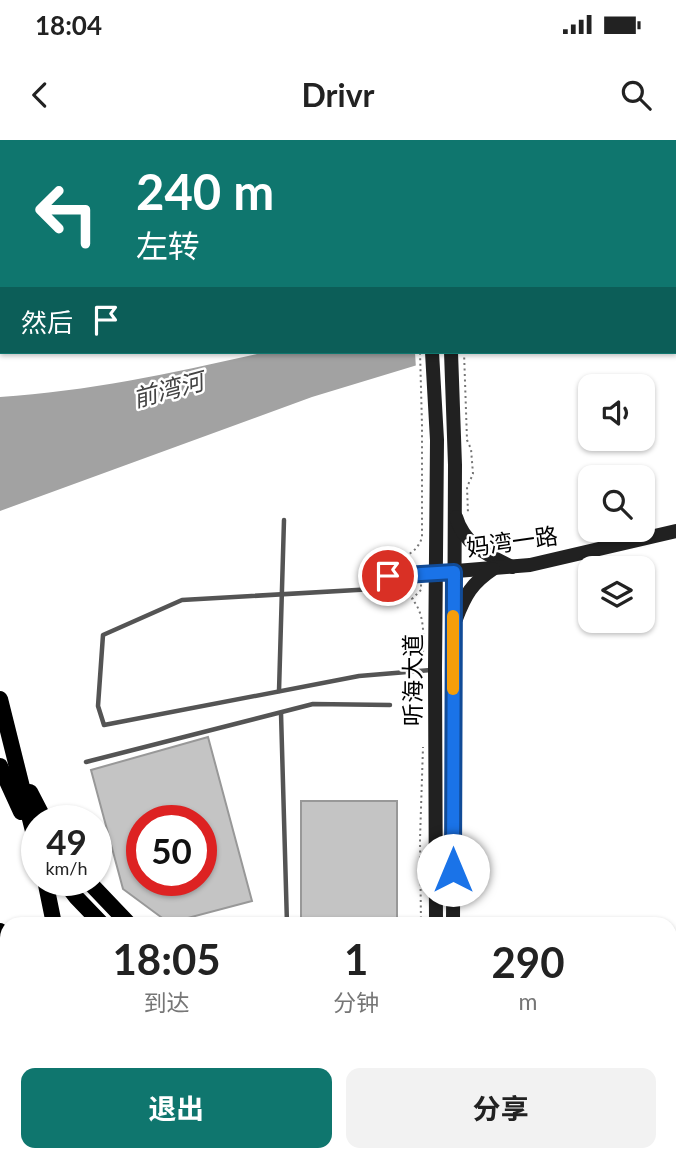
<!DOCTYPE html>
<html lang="zh">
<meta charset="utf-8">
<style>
:root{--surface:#fff;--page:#f2f2f2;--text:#222;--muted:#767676;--accent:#0f766e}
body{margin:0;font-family:Lato,"Noto Sans SC",sans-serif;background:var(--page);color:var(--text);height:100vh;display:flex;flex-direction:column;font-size:26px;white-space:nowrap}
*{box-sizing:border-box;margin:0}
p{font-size:23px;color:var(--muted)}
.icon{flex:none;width:38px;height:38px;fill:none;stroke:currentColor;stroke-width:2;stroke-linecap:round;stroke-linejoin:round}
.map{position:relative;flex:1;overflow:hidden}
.drawer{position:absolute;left:0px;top:777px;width:677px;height:245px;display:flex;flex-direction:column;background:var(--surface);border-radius:21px 21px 0 0;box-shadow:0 2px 5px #0004}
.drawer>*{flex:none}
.guide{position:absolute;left:0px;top:0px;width:677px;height:214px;box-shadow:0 2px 5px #0004;background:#0f766e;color:#fff;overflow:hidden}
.tools{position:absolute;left:578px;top:234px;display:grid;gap:14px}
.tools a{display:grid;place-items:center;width:77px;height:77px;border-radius:14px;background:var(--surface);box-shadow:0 2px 5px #0004;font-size:35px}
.speed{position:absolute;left:21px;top:665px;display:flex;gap:14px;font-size:35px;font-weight:700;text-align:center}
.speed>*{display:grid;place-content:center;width:91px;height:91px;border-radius:50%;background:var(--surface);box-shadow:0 2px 5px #0004;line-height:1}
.speed small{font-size:18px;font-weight:400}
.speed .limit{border:10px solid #d22;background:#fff;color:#111}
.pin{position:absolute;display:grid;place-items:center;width:60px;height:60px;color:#fff;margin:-30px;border:4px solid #fff;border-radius:50%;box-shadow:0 2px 7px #0007}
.me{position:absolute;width:77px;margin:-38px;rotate:0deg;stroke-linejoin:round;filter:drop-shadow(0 0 5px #0008)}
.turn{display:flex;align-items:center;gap:24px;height:147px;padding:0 21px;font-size:32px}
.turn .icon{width:91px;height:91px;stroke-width:2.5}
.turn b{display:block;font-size:49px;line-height:60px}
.then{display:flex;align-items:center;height:66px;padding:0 21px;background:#0003;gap:14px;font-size:26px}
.eta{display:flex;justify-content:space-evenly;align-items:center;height:119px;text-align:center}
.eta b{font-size:42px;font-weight:700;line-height:49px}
.cta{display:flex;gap:14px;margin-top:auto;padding:14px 21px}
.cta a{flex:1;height:80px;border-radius:14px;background:var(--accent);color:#fff;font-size:28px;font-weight:700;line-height:80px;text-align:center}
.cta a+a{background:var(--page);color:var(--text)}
.status{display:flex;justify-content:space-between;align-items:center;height:49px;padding:0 35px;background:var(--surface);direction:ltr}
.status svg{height:19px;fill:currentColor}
header{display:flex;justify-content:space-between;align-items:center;height:91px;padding:0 21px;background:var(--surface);font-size:32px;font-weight:700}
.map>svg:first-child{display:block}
.water{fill:#a2a2a2}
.pier{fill:#fff}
.building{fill:#c4c4c4;stroke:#989898;stroke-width:2;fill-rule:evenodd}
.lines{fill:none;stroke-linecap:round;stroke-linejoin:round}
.path{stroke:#767676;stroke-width:2;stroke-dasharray:2 3.5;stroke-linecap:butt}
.lane{stroke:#545454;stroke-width:4.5}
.street{stroke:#545454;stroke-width:10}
.secondary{stroke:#212121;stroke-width:14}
.primary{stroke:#000;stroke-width:16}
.route-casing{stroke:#114b97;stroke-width:18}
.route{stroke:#1a73e8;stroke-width:12}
.slow{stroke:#f59e0b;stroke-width:12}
.labels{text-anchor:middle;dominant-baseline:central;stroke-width:5;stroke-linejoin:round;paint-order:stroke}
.street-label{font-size:23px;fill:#000;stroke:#fff}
.water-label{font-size:24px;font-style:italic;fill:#434343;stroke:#fff}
</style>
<div class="status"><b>18:04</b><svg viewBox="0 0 49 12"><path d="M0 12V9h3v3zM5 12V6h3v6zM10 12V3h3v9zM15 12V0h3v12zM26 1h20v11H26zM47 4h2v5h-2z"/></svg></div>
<header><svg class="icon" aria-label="back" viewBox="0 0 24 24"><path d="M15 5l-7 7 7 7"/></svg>Drivr<svg class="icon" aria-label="search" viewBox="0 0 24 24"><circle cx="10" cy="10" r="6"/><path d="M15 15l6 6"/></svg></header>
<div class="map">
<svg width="676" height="1022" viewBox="0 0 676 1022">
<rect width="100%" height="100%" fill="#fff"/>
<!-- water -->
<path class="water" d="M266,212H471L447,216L312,257L0,371V257C91,251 177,232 266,212Z"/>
<!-- pier -->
<polygon class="pier" points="415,212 468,212 469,216 448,219 416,229"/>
<!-- building -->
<g class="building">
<path d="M208,597L252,761L169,783L123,749L91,630ZM142,681H201V740H142Z"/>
<rect x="301" y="661" width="96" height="123"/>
</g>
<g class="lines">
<!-- path -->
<g class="path">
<polyline points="417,0 418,2"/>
<polyline points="464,212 467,300 471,309 473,334 467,347 468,373"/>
<path d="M383,419C402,418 414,417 422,398V285L420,212"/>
<path d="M421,439V450L412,459C426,475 423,497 423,517"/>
<polyline points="421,784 420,699 423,607"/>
<polyline points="670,962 676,961"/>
</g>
<!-- lane -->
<g class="lane">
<polyline points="431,530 359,536 104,585 98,566 103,495 182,460 374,449 388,436 435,433"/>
<polyline points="279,551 284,380"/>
<polyline points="281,573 287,784"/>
<polyline points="86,622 313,564 390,565"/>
</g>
<!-- street -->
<polyline class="street" points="117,0 117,2"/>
<!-- secondary -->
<g class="secondary">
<polyline points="381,0 382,2"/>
<polyline points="402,0 402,2"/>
<polyline points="371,2 372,0"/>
<polyline points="440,2 444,0"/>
<polyline points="499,2 504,0"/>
<polyline points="0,174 2,173"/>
<polyline points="0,196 2,195"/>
<polyline points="432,212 437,300 435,530 436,784"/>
<polyline points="451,212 455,325 453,784"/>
<path d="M456,377C464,405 488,415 512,427"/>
<polyline points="444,432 530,425 676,391"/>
<path d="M456,479C465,455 472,443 493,429"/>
<polyline points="670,871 676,870"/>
<polyline points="0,896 7,897"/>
<polyline points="670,945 676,944"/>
<polyline points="419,1015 422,1022"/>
<polyline points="36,1018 63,1015"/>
<polyline points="97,1022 107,1015"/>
<polyline points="449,1022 453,1015"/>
</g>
<!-- primary -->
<g class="primary">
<polyline points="0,559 37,707"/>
<polyline points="0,626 21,672"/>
<polyline points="30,652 45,681"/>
<polyline points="45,740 54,784"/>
<polyline points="63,740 76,757 102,784"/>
<polyline points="87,740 129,784"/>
<polyline points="0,791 7,821"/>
<polyline points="670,886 676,885"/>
<polyline points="670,900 676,899"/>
<polyline points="670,919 676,918"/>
</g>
</g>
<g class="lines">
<!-- route casing -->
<g class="route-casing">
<polyline id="route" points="388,436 454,432 453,730"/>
</g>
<!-- route -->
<use href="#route" class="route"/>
<!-- slow -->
<polyline class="slow" points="453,549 453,476"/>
</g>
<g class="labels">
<!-- street labels -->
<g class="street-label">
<text transform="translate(512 401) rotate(-8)">妈湾一路</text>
<text transform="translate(412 540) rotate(-90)">听海大道</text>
</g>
<!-- water labels -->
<g class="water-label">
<text transform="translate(168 249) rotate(-15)">前湾河</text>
</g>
</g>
</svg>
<div class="tools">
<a><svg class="icon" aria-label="sound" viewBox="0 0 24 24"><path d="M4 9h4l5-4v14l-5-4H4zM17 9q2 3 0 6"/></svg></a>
<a><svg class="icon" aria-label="search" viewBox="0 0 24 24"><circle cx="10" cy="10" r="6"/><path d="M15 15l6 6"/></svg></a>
<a><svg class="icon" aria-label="layers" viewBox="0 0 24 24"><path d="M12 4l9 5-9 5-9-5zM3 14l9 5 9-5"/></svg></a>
</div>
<div class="speed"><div>49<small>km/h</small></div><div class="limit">50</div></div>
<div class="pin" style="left:388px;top:436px;background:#d93025"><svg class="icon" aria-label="arrive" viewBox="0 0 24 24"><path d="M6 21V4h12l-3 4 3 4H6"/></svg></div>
<svg class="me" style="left:453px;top:730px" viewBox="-20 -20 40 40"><circle r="19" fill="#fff"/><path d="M0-13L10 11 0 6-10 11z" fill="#1a73e8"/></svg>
<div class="guide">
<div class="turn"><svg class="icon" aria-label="left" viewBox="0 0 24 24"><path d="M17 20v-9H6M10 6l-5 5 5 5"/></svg><div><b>240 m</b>左转</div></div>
<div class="then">然后<svg class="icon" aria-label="arrive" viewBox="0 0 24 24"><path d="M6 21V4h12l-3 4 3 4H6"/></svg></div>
</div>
<section class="drawer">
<div class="eta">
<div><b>18:05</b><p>到达</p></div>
<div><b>1</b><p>分钟</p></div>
<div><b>290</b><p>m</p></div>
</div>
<div class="cta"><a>退出</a><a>分享</a></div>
</section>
</div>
